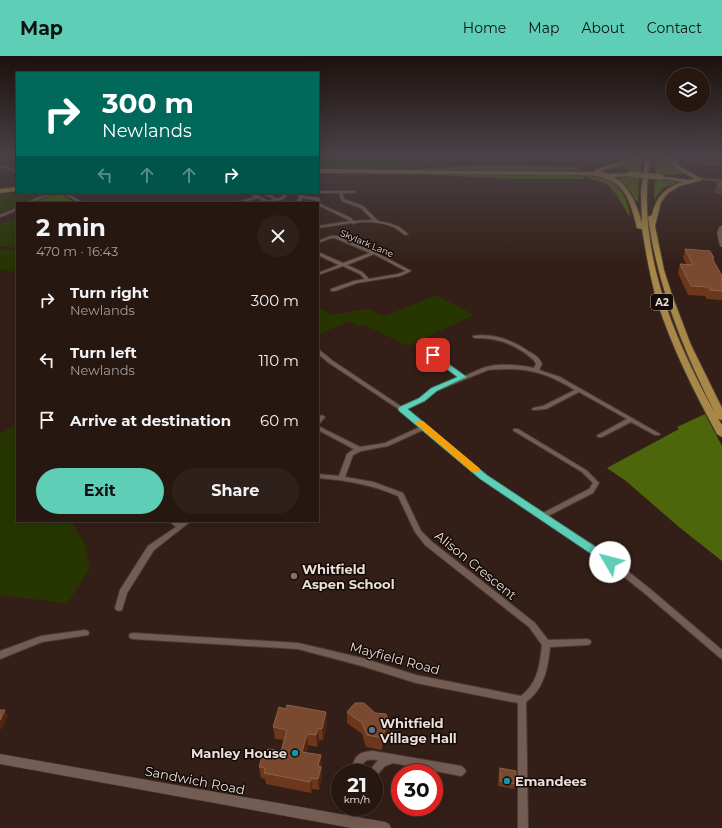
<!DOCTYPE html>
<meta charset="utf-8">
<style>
:root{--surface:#261711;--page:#2e201a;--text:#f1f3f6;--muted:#a49f9f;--line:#423631;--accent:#5eceb7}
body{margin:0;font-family:Montserrat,sans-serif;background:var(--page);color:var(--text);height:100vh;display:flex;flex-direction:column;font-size:15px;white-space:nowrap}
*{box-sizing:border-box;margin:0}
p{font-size:13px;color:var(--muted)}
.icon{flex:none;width:22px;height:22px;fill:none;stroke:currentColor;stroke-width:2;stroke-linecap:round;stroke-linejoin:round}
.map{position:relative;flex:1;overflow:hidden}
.sheet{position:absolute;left:16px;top:146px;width:303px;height:320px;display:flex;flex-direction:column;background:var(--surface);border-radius:0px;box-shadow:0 4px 16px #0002,0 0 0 1px var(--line)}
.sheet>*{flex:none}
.guide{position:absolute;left:16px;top:16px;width:303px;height:122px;border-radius:0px;box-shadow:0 4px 16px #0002,0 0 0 1px var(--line);background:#00695c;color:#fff;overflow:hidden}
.buttons{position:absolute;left:666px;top:12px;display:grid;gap:8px}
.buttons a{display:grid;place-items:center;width:44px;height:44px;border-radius:50%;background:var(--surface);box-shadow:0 4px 16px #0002,0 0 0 1px var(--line);font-size:20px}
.speed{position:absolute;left:331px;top:708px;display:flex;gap:8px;font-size:20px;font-weight:700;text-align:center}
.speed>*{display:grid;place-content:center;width:52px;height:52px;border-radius:50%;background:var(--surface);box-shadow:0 4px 16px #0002,0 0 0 1px var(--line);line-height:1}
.speed small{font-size:10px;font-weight:400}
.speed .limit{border:6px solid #d22;background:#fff;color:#111}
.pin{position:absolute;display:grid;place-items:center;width:34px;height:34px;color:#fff;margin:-17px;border-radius:8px;box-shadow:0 2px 6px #0006}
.me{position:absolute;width:44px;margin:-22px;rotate:307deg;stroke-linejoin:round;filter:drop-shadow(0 0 3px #0008)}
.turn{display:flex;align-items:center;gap:14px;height:84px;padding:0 20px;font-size:18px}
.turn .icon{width:52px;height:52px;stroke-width:2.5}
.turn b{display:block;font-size:28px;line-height:34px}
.lanes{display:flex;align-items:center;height:38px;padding:0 20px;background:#0003;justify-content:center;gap:20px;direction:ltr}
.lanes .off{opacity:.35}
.round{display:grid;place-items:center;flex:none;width:42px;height:42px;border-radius:21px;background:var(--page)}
.summary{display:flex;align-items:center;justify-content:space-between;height:68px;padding:0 20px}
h1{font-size:24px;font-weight:700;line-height:30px}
.action{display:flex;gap:8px;margin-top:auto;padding:8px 20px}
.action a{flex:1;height:46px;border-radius:24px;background:var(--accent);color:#111;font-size:16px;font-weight:700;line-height:46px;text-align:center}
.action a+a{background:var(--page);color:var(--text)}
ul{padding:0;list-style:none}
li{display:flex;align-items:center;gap:12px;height:60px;padding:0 20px}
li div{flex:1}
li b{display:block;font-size:15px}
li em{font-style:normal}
header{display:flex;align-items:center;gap:24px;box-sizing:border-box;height:56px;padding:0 20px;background:var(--accent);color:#111}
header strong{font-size:19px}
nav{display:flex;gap:22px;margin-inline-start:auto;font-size:14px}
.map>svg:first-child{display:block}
.green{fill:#273600}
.forest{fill:#4e660b}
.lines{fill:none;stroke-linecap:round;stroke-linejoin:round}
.minor-casing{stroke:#4c3b36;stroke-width:2}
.tertiary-casing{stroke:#4c3b36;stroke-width:1}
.trunk-casing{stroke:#4c3b36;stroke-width:2}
.minor{fill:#735c52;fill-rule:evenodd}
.tertiary{fill:#735c52;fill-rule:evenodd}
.trunk{fill:#a88846;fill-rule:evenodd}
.trunk-bridge-casing{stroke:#4c3b36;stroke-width:6;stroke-linecap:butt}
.trunk-bridge{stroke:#a88846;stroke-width:5.5}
.wall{fill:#6d371c}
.shaded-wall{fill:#502612}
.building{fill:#7b4930;stroke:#8c604a}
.route{fill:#5eceb7;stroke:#3d8677}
.slow{fill:#f59e0b}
.education-dot{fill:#8d6e63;stroke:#140b08;stroke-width:1.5}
.service-dot{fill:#5c6f8a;stroke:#140b08;stroke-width:1.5}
.culture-dot{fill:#0f9aa8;stroke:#140b08;stroke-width:1.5}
.labels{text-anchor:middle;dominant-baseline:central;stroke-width:3;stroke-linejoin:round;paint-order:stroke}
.far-street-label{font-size:9px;fill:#ebddd7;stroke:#140b08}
.shield{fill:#140b08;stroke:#aa9e99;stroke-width:1}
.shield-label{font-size:10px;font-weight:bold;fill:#ebddd7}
.near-street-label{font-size:13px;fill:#ebddd7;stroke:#140b08}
.near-poi-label{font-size:13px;font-weight:bold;fill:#ebddd7;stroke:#140b08;text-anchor:start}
</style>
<header>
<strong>Map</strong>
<nav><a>Home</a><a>Map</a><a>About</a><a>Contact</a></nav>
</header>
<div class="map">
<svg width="722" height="772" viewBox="0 0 722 772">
<rect width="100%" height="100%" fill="#331f17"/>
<!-- green -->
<g class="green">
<polygon points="318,100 379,100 421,112 320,111 318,110"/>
<polygon points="570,100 633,100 618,105 601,107"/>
<polygon points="26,137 42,137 26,147 17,147 17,152 0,159 0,139"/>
<polygon points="17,163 17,192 0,190 0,167"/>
<polygon points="0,193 17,195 17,214 10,216 0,213"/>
<polygon points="437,239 474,259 408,290 365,269 358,271 350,265 318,279 318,251 332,259 367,253 385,260"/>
<path d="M17,368V465H71L85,488L90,512L67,548C44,543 23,543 0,539V378Z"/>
</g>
<!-- forest -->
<g class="forest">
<polygon points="642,100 643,101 641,117 614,111"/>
<polygon points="657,100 663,100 676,112 685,118 671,119 655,118"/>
<polygon points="487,109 577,111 579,114 416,114 416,113"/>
<polygon points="428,118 582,118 584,123 518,123 428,119"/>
<path d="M585,119C613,119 627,135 630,161L616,138L607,128L587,122Z"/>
<polygon points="625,120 639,121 638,145 636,145 628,132 617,122"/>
<polygon points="655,123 679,126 663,132 654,144"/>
<polygon points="61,138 75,147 31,147 45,141"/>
<polygon points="705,358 722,390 722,505 679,471 626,425 607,412 679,373 677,371"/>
</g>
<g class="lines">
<!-- minor casing -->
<g class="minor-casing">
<g id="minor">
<path d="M318,135H355L356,136L354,137H342L344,143L363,150L378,165L388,167L399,171L408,178L405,179C401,176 398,173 394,171C384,167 362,163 353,168L351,167L318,172V170L350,165L349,164L318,149V147H316V144L302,142L300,147H296L299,142L298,141L301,137H305L303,140L319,142L320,148L351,162L353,165L373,164L361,152L342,145L339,137H318Z"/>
<polygon points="53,137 59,137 40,143 31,147 26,147 38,141"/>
<polygon points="248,137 253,137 268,145 274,143 262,137 266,137 277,143 282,141 284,137 288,137 284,143 271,146 272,147 267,147 258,142 240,147 234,147 255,141"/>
<polygon points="17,152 17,154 0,161 0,159"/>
<path d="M331,180H337L375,196L411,215L400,220L357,227L335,235H331V233L354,225L365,223L360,218L343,210L318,219V217L339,209L318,199V196L343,207L370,197L335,182H331L318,187V185ZM374,198L406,215L398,218L369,223L362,216L347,209Z"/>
<path d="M473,280C493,277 512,284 528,295C535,299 539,301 542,308L539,314L560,321L660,378L659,379H655L631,366L602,381H598L597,380L598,379L627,363L579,336L546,353L533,354L532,353L533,352L543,350L575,334C551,320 538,314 510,313C502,313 495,313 488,314L436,335L424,345L406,353L485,420L543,457L589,433L593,427L582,416L514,375L513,374L514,373H518L586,414L599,427L593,437L548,460L601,494L649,532L722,594V603L719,601L643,536L595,498L481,422L423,374L388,390L361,395L353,399L345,421L373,426L403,437L421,475L431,485L535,567L548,584L587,583L590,584L591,586L590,588L587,589L550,591C548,612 544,633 526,646L528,772H518V647L416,627L362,610L298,593L133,583L130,582L129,580L130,578L133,577L298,587L362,602L416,619L521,640C538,627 540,608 542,589L529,571L425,489L415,476L398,440C373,429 346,424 318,422V418L339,420L347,398L354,393L318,374V370L360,391L385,387L420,371L400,354L329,307L318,298V293L333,305L402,351L420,343L432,333L460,321L431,300V298H435L465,320C472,317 479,313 486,311C501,307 519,309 534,312L536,308C534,303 530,301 525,297C508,286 496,282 475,282L473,281Z"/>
<path d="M322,359L325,361L320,367L318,368C318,364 318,360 322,359Z"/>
<polygon points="169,465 177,465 180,467 183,465 191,465 154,494 127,537 122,554 119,555 116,554 115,552 120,534 148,490 176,471"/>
<polygon points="85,574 88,575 89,577 88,579 42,586 0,603 0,595 41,580"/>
<path d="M373,695L461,710L464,712L466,715L464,718L461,720L393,707L385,710L376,720L374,721V717H368L370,714L378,704C365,702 363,705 360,717H350C355,701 356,696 373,695Z"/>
<polygon points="346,751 356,751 355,766 354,770 350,771 346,770 345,766"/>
</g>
</g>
<!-- tertiary casing -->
<g class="tertiary-casing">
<g id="tertiary">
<polygon points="0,109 17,114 17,116 0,111"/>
<polygon points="696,121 722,124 722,126 697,123 696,123"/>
<polygon points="62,137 67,137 84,147 79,147"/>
<polygon points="720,170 722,170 722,191 720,190 717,177"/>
<polygon points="0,698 385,766 389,768 391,772 352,772 0,708"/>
</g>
</g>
<!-- trunk casing -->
<g class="trunk-casing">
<g id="trunk">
<path d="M638,100H643L628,107L601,115L609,118L632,117V119L630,120L614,121C630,131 637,149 642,167L641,136L646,100H650C649,112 647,124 647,137C645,214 678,290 715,357C683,293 658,232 648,161L652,159C656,141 665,131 683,126L659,122V120L689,124L695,123L678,114L664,100H668L682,112L699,121L702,124L680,130L668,137L661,146L655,170L664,214L672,239L691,289L722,352V364L718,363L722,369V381L717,378C694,335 672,292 657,245C650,221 646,197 642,173L637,172C629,140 623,121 587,119L318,117V113L595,116V114Z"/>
<polygon points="17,131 17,135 0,137 0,133"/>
</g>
</g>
<!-- minor -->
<use href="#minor" class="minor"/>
<!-- tertiary -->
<use href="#tertiary" class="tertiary"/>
<!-- trunk -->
<use href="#trunk" class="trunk"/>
<!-- trunk-bridge casing -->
<g class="trunk-bridge-casing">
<polyline id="trunk-bridge" points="630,118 661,121"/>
</g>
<!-- trunk-bridge -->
<use href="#trunk-bridge" class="trunk-bridge"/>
</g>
<!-- wall -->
<g class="wall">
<polygon points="676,100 722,100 722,109 697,109 688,101 677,101"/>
<polygon points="722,127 722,139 714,136 717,128"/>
<polygon points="685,193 714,202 713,205 722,220 722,244 707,243 705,240 688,239 678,217 680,208 686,208 683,202"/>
<polygon points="286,653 327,668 323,684 319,684 317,691 308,689 306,697 321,699 322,722 319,734 312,733 311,737 266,728 265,723 261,722 259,711 265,701 281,695 284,684 275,683 273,671"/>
<polygon points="347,656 375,657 390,668 390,679 383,687 382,694 366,691 362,678 347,667"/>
<polygon points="500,712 516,728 514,733 498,730 499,717"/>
</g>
<!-- shaded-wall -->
<g class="shaded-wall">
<polygon points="5,654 8,660 1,674 0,673 0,664"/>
<polygon points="326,656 327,668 323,684 322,673"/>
<polygon points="390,668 390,679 383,687 382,694 383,682 384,676"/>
<polygon points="318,672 319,684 317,691 316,679"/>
<polygon points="307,678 308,689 303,707 302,696"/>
<polygon points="321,699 321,711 318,710"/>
<polygon points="321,711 322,722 319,734 318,723"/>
<polygon points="311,722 312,733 311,737 310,726"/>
</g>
<!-- building -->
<g class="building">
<polygon points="697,100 722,100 722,102 699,102"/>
<polygon points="722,127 722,130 717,128"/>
<polygon points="685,193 710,195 714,202 712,202 722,220 722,235 710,234 708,231 691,230 680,208 693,209"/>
<polygon points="355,647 364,647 375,657 386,658 390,668 384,676 383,682 367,679 362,667 347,656"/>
<polygon points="287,649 326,656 322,673 318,672 316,679 307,678 302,696 321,699 318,710 321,711 318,723 311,722 310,726 264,717 265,712 259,711 262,701 265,701 268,693 281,695 287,674 273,671 279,651 286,653"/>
<polygon points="0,654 5,654 0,664"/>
<polygon points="500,712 516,715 516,728 500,725"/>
</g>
<!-- sky -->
<linearGradient id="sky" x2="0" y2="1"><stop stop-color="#1c110d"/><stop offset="0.48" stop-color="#4a4247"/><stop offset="1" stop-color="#4a4247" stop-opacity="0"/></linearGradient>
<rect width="722" height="208" fill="url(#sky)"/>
<!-- route -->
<polygon class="route" points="433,297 467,321 437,335 425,345 408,353 487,419 614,503 615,506 614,508 610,510 606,508 480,423 399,355 398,353 399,351 419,342 431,332 457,321 431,301 431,298"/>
<!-- slow -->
<polygon class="slow" points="417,365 423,365 479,412 480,414 479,416 472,416 417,369 415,367"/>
<!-- markers -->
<circle class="education-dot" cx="294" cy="520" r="4"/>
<circle class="service-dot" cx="372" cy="674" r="4"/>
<g class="culture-dot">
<circle cx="295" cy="697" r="4"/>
<circle cx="507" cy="725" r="4"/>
</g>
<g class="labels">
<!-- far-street labels -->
<g class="far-street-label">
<text transform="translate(367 187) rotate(23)">Skylark Lane</text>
</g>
<!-- shield labels -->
<rect class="shield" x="651" y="238" width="22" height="16" rx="3"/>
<g class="shield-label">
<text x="662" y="246">A2</text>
</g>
<!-- near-street labels -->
<g class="near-street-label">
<text transform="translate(476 509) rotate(39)">Alison Crescent</text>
<text transform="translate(395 602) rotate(15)">Mayfield Road</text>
<text transform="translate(195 724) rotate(11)">Sandwich Road</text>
</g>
<!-- near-poi labels -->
<g class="near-poi-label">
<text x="302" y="513">Whitfield<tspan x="302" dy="15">Aspen School</tspan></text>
<text x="380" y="667">Whitfield<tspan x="380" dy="15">Village Hall</tspan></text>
<text x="287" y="697" text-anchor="end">Manley House</text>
<text x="515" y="725">Emandees</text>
</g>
</g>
</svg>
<div class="buttons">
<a><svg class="icon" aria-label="layers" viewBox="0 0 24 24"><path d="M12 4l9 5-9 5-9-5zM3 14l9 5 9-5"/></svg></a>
</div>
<div class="speed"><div>21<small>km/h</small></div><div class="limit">30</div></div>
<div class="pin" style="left:433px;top:299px;background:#d93025"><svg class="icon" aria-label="arrive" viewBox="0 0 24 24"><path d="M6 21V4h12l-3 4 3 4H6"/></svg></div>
<svg class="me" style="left:610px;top:506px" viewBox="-20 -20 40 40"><circle r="19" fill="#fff"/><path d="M0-13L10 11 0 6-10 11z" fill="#5eceb7"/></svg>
<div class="guide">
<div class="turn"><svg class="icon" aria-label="right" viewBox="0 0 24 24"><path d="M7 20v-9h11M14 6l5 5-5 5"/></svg><div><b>300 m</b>Newlands</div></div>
<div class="lanes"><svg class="icon off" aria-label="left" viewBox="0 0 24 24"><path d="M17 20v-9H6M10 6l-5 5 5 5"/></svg><svg class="icon off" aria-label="ahead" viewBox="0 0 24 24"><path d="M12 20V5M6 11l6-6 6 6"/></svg><svg class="icon off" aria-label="ahead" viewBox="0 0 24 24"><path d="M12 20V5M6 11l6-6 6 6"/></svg><svg class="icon" aria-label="right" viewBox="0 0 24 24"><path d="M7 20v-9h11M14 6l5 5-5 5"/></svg></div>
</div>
<section class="sheet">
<div class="summary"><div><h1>2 min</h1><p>470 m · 16:43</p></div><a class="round"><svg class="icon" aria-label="close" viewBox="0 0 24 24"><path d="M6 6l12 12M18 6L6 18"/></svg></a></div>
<ul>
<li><svg class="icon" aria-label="right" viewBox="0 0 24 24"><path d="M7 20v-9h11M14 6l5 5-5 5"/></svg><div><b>Turn right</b><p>Newlands</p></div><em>300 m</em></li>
<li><svg class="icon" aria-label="left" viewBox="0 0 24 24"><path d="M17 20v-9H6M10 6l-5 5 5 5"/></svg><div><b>Turn left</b><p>Newlands</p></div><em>110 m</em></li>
<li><svg class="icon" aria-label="arrive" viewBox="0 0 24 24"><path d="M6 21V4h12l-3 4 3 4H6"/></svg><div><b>Arrive at destination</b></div><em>60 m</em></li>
</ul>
<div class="action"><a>Exit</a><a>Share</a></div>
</section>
</div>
